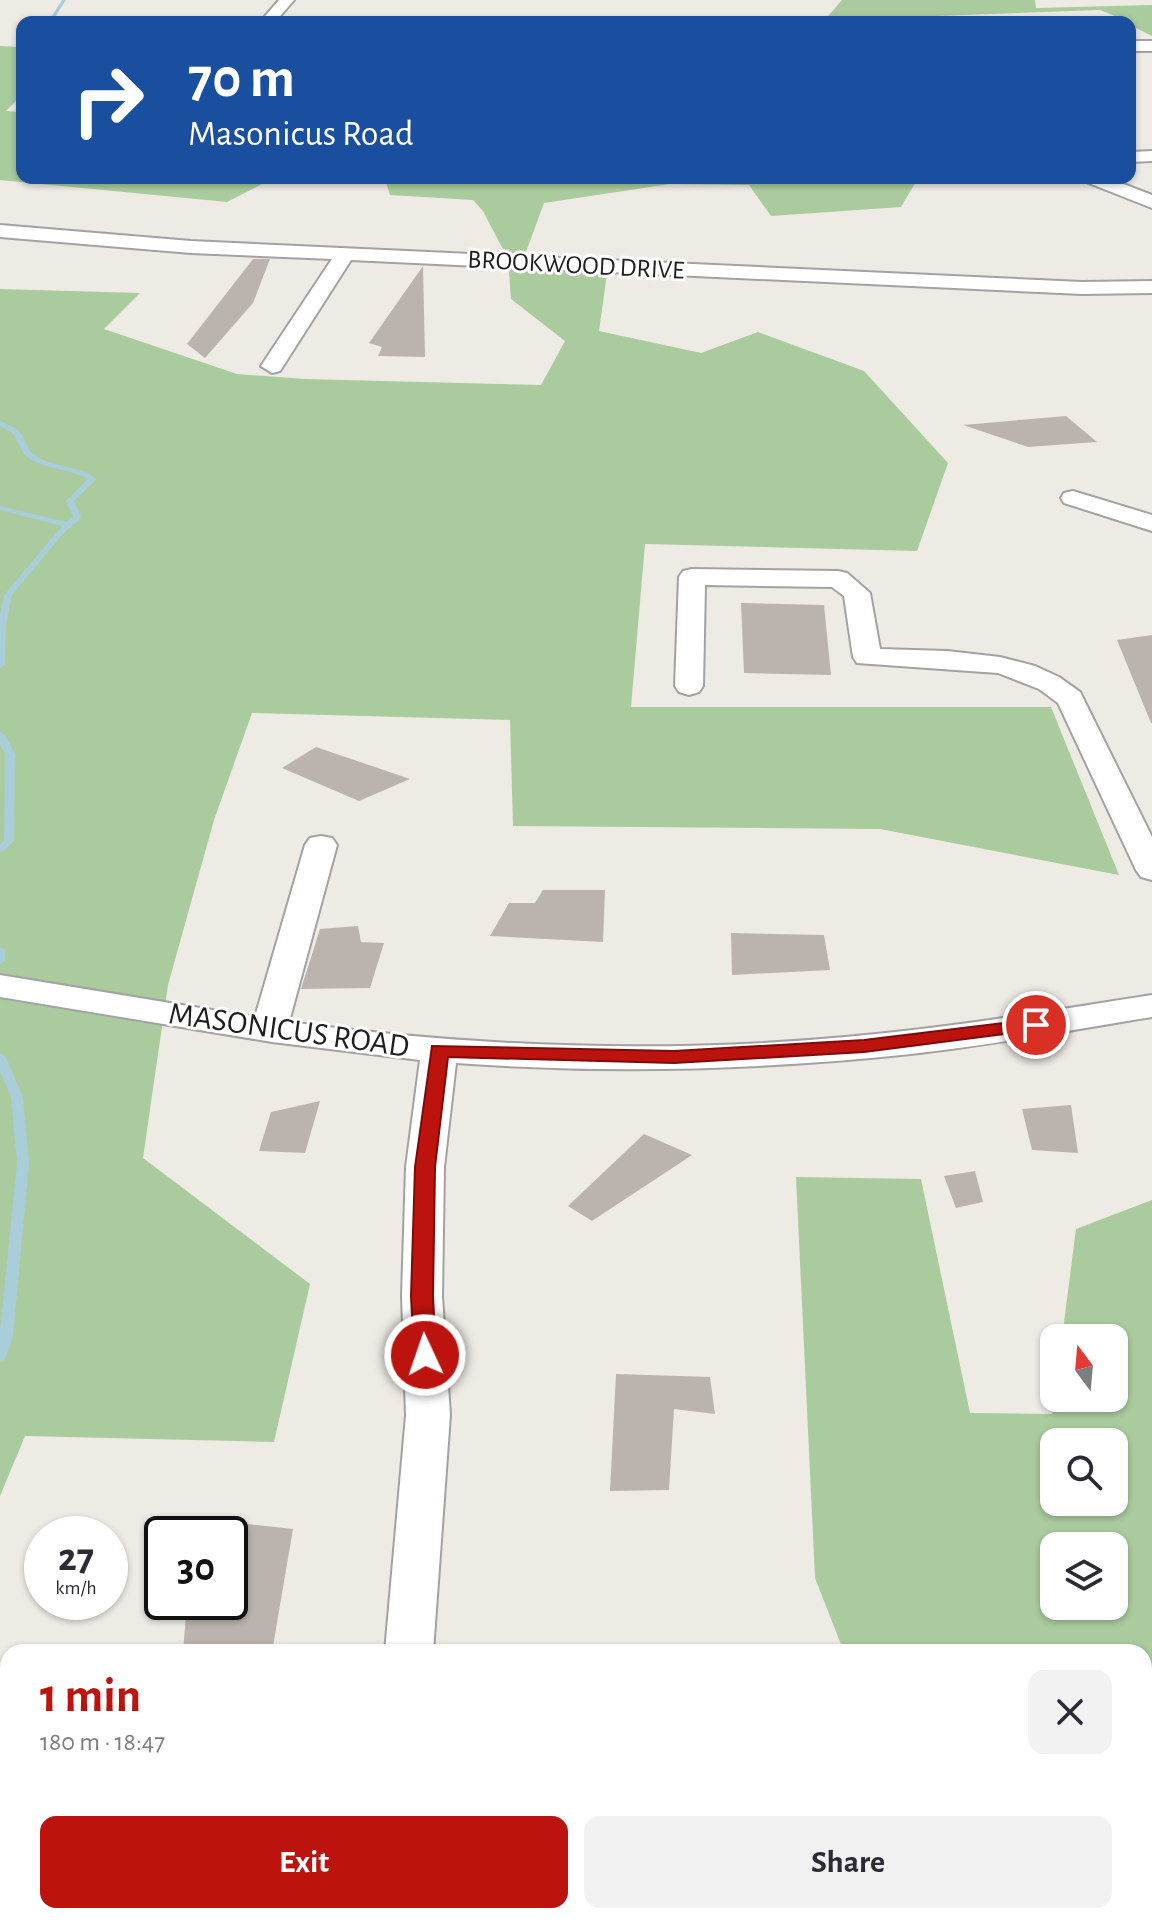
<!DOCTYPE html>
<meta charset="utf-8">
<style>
:root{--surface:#fff;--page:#f2f2f3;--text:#2b2b33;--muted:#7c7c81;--accent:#bd130f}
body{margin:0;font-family:"Alegreya Sans",sans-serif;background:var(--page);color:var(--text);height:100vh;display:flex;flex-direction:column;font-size:30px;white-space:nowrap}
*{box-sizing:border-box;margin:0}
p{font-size:26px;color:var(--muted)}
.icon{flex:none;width:44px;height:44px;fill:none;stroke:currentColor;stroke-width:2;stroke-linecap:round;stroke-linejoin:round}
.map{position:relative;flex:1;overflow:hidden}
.details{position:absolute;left:0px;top:1644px;width:1152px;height:280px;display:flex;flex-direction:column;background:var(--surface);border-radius:24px 24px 0 0;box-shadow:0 2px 6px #0004}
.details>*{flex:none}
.top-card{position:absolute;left:16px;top:16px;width:1120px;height:168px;border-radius:16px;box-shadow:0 2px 6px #0004;background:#1a4fa0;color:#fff;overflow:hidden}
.needle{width:52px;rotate:344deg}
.buttons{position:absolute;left:1040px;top:1324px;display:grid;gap:16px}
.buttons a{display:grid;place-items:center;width:88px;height:88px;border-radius:16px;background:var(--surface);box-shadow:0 2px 6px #0004;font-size:40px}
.speed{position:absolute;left:24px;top:1516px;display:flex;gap:16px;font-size:40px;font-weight:700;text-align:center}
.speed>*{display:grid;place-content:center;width:104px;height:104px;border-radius:50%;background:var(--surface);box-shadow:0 2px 6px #0004;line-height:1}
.speed small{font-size:20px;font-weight:400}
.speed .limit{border:4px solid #111;border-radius:12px;background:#fff;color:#111}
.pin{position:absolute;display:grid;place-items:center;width:68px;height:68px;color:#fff;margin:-34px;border:4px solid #fff;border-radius:50%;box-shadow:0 2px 8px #0007}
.me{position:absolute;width:88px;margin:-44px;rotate:357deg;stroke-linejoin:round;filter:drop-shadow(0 0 6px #0008)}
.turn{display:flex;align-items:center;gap:28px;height:168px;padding:0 40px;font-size:36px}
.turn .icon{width:104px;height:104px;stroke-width:2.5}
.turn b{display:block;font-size:56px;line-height:68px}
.round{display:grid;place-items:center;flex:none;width:84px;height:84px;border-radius:16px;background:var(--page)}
.summary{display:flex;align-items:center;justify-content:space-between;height:136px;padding:0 40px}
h1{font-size:48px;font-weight:600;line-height:60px;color:var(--accent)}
.cta{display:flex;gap:16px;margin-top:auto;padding:16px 40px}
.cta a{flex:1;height:92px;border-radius:16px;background:var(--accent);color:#fff;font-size:32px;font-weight:600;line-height:92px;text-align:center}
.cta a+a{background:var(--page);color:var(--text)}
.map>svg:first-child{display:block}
.forest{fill:#a9cb9d;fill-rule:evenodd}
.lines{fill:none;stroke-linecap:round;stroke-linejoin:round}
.stream{fill:#a9cdd9;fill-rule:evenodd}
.building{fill:#bbb4ae}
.minor-casing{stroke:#a2a2a2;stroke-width:4}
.minor{fill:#fff;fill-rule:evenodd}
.route{fill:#bd130f;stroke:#7b0c0a;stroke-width:2}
.labels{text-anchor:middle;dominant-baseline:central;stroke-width:6;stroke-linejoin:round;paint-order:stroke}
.far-street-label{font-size:26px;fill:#1e1e1e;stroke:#fff}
.street-label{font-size:32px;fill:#1e1e1e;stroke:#fff}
</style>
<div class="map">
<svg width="1152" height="1924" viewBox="0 0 1152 1924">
<rect width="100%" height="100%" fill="#eeebe5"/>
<!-- forest -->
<g class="forest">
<polygon points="842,0 1035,0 1036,8 1152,5 1152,36 1130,25 1130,22 1100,10 909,17 907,22 823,22"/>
<polygon points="0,46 22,47 22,95 6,111 22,112 22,178 274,178 227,202 0,180"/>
<polygon points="357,178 918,178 901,207 771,216 749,185 670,184 544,203 519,271 607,273 599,331 701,353 758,332 864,371 948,463 917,551 645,544 631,707 1051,707 1119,875 880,829 513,826 510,720 252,713 214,820 168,985 143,1158 310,1284 274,1442 25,1436 0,1496 0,289 140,293 104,329 237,374 305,379 541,385 565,341 511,299 508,259 483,211 473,200 390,195 385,179"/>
<path d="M796,1177L921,1179L970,1413L1052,1414L1055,1398H1114V1338H1062L1076,1229L1152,1200V1924H867L874,1916H1144V1652H844L815,1578ZM1054,1442H1114V1502H1054ZM1054,1546H1114V1606H1054Z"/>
</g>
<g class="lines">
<!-- stream -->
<g class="stream">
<polygon points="62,0 66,0 52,22 48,22"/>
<path d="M0,421C7,424 18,428 22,435C27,443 27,450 36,456C54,468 79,465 97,479L74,501L81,517L80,519L63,534L12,595L6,626L5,665L0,668V614L4,595L62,526L0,510V506L66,522L73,517L66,501L88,479C71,469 51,470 34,461C22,456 21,447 15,437C12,432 5,429 0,426Z"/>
<polygon points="0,732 5,735 15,754 14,841 4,851 0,852 0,844 4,840 5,754 0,744"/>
<polygon points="0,947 5,950 5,961 0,964"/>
<polygon points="0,1053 6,1057 23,1097 29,1163 13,1337 5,1360 0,1361 0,1330 17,1163 11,1097 0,1071"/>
</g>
</g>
<!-- building -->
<g class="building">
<polygon points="253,259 270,259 253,303 205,358 187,344"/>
<polygon points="423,266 425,357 378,356 382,347 369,343"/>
<polygon points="1066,416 1097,442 1028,447 963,425"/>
<polygon points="741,603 824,605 831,675 744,673"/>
<polygon points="1152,635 1152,723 1151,723 1117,640"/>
<polygon points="316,747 410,779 359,801 282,768"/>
<polygon points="543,890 605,890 603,942 490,936 509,903 535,903"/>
<polygon points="358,926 361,942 384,943 370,988 301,989 320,929"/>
<polygon points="731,933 824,935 830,970 732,975"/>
<polygon points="320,1101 305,1153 259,1151 271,1112"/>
<polygon points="1071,1105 1078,1153 1032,1150 1022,1109"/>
<polygon points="644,1134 692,1155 592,1221 568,1206"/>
<polygon points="975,1171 983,1202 956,1208 944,1176"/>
<polygon points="616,1374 710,1377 715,1414 674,1409 669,1490 610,1491"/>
<polygon points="230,1522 293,1529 272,1652 183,1652 187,1602 230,1602"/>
</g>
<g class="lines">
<!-- minor casing -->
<g class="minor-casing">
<g id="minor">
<polygon points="279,0 294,0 275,22 260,22"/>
<rect x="1130" y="41" width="22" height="10"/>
<polygon points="1152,151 1152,161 1130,162 1130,152"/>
<polygon points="1083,178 1108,178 1152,195 1152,208 1086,182"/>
<polygon points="0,225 191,241 1082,282 1152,281 1152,293 1082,294 351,260 280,371 272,373 261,366 332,259 191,253 0,237"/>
<polygon points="1073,491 1152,515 1152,531 1064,503 1061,498 1064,493"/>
<polygon points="692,569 838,571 847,573 870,593 880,649 947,651 1000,657 1035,666 1059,677 1080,692 1152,837 1152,880 1141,877 1136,870 1058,703 1039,689 998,673 857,663 853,657 844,596 832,587 705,585 703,686 699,692 689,695 679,692 675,686 679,577 683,571"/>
<path d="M321,836L332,838L337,845L289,1022C473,1047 659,1054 845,1037C949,1028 1050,1011 1152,995V1017C1072,1030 992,1045 911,1054C760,1070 608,1074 456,1063L444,1167L442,1296L450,1415L433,1652H385L406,1415L402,1296L406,1167L420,1060L272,1042L0,997V975L255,1017L305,845L310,838Z"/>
<polygon points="360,1916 414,1916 413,1924 359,1924"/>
</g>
</g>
<!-- minor -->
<use href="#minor" class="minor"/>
</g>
<!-- route -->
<polygon class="route" points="1036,1019 1043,1021 1046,1025 1043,1029 864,1052 674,1063 448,1057 435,1167 433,1296 436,1355 433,1361 425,1364 417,1361 414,1355 411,1296 415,1167 432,1046 674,1051 864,1040"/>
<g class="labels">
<!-- far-street labels -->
<g class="far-street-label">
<text transform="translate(576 265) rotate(3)">BROOKWOOD DRIVE</text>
</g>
<!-- street labels -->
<g class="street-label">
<text transform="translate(289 1030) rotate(8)">MASONICUS ROAD</text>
</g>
</g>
</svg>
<div class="buttons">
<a><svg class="needle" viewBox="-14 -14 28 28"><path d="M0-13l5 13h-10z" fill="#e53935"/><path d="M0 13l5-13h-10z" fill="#7c7c81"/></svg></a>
<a><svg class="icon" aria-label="search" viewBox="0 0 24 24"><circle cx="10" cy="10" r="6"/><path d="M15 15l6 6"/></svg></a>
<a><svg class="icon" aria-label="layers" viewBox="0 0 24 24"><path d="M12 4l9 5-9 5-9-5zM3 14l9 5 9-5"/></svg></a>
</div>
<div class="speed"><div>27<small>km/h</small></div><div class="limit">30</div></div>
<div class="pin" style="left:1036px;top:1025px;background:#d93025"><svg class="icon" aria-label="arrive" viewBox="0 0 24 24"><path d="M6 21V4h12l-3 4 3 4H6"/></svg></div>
<svg class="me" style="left:425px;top:1355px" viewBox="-20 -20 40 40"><circle r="17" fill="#bd130f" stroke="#fff" stroke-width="3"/><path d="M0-11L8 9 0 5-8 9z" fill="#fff"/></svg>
<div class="top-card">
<div class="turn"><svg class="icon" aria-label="right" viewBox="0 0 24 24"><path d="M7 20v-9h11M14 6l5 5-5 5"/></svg><div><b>70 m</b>Masonicus Road</div></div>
</div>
<section class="details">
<div class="summary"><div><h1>1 min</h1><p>180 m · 18:47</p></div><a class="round"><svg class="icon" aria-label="close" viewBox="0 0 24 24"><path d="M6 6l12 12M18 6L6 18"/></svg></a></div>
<div class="cta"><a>Exit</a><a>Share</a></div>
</section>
</div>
